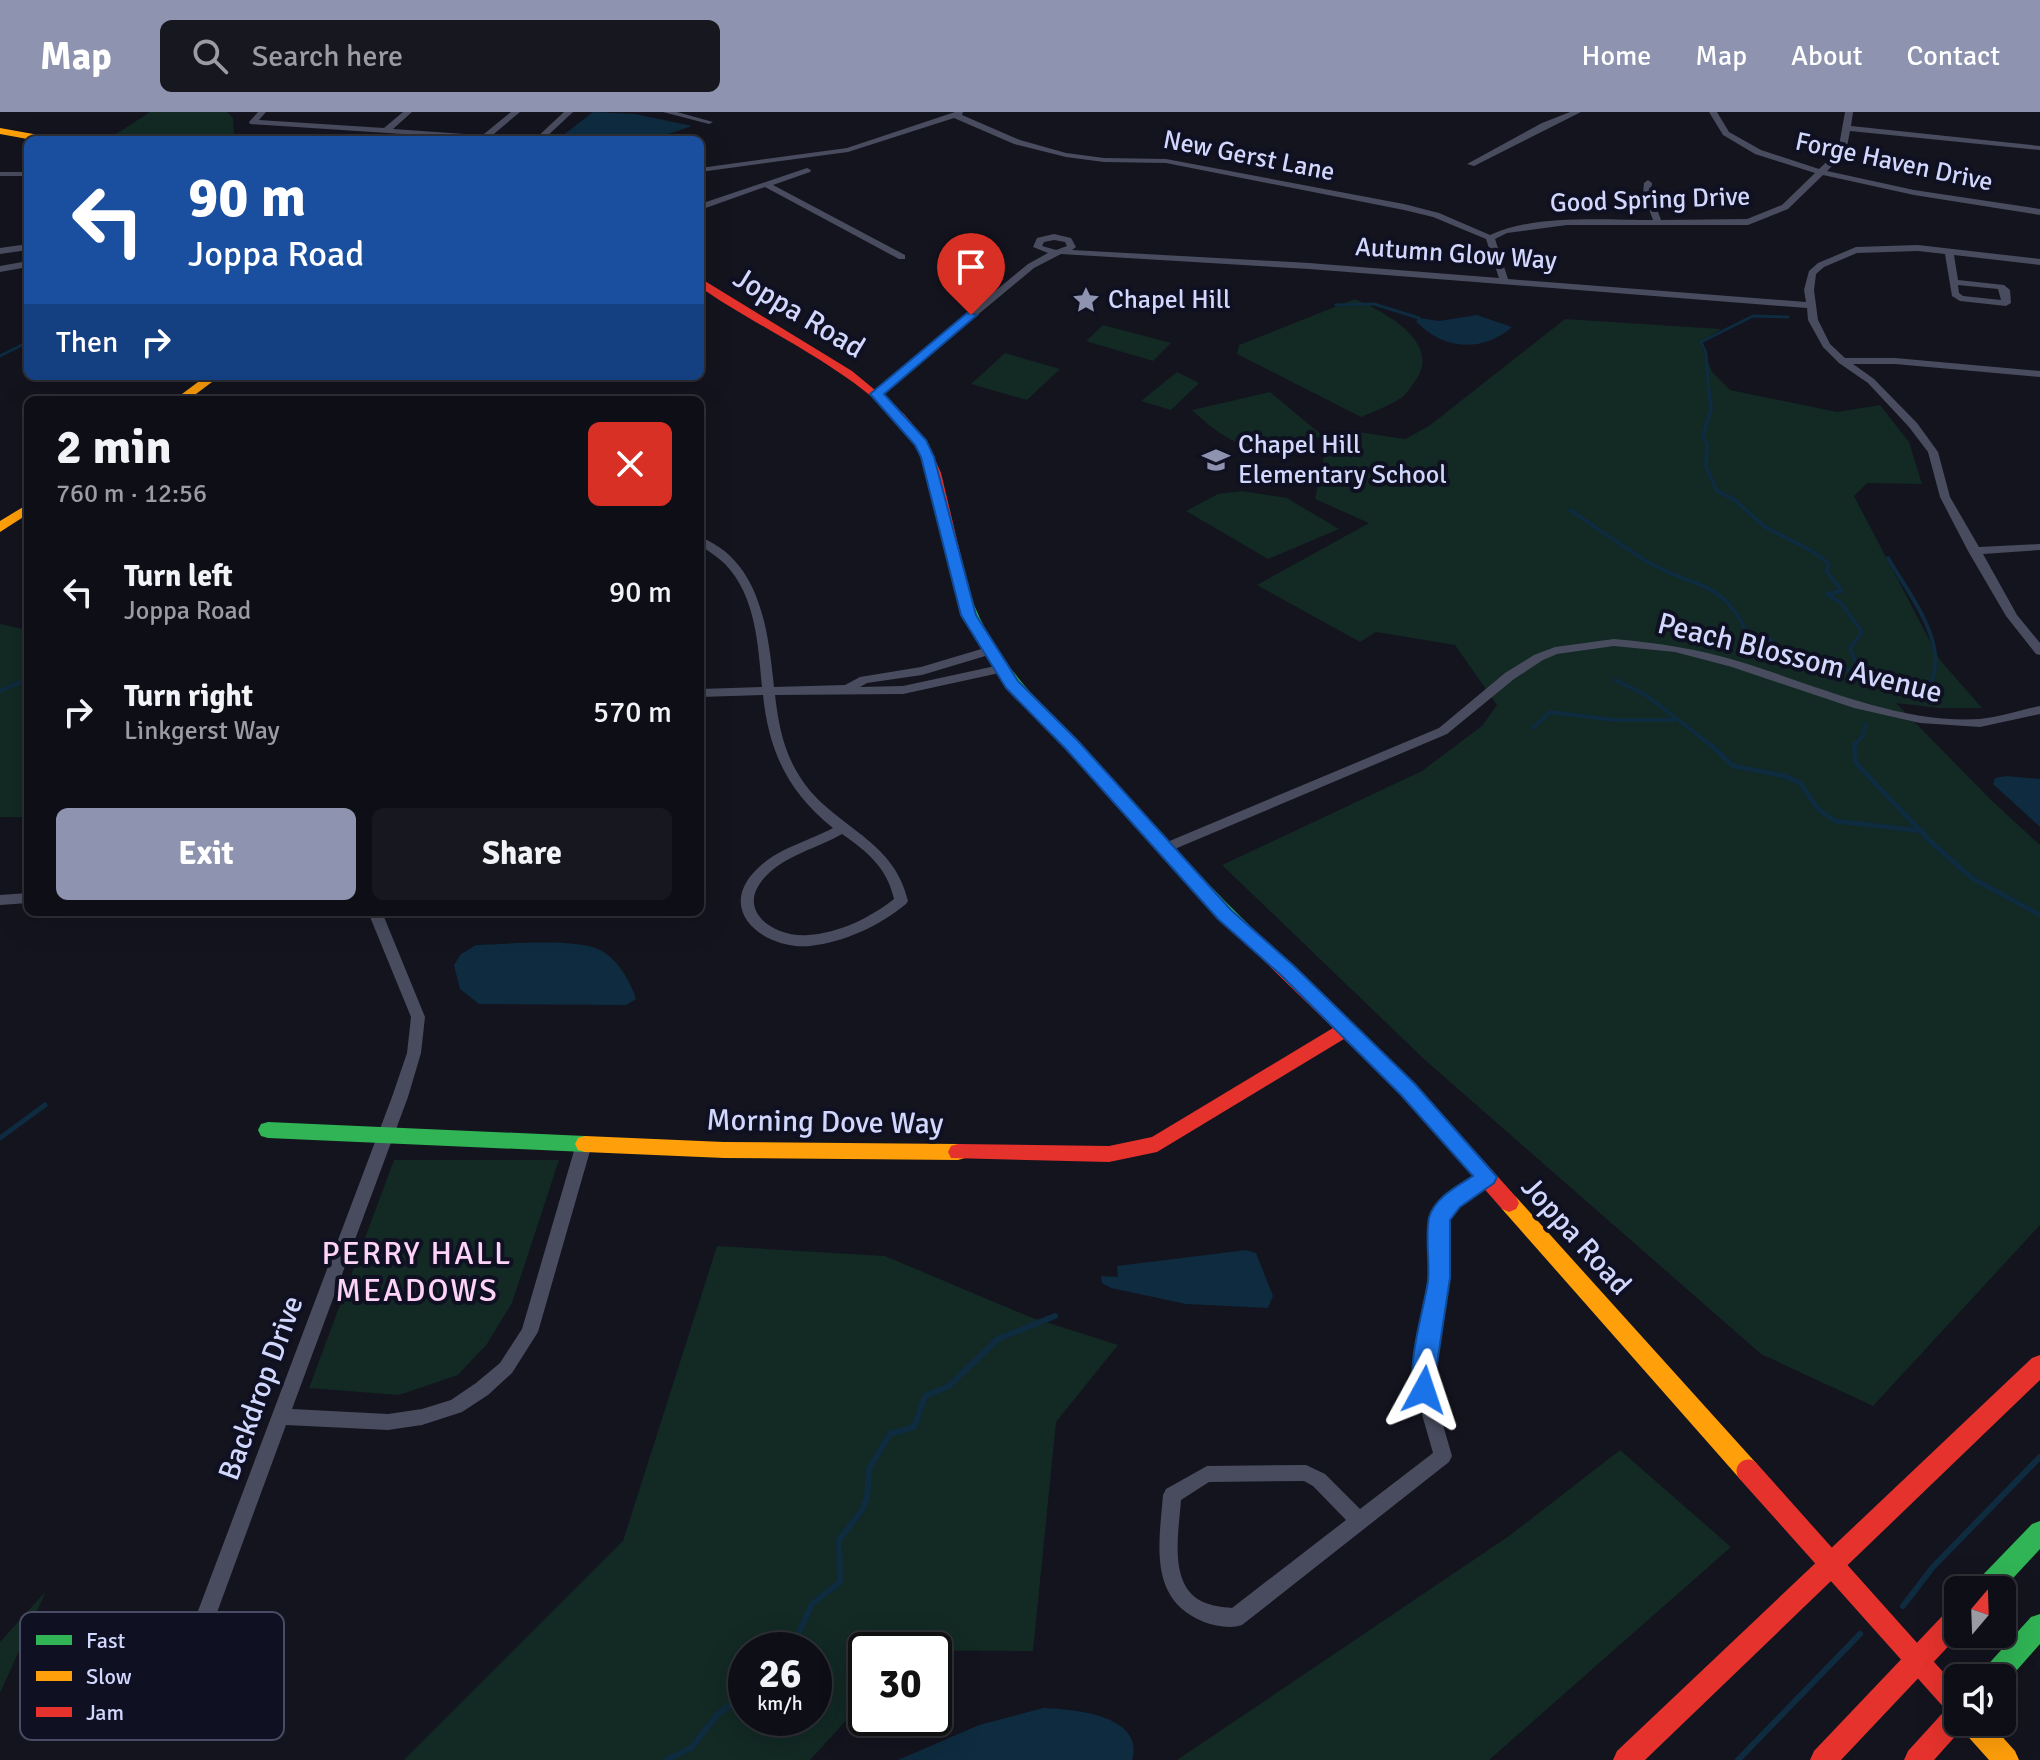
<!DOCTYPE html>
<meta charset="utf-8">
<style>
:root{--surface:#0e0f16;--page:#17181f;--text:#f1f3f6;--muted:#9b9ca1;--line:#2e2f35;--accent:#8e93af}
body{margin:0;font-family:Signika,sans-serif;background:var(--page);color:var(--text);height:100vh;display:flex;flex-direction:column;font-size:30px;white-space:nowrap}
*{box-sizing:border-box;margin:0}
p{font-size:26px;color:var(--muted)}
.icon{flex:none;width:44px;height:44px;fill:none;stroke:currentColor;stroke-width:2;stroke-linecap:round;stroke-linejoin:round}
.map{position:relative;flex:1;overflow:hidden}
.panel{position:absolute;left:24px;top:284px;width:680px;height:520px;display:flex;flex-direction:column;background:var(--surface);border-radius:12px;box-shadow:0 8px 32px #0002,0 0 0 2px var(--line)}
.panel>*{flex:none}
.banner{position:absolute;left:24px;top:24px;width:680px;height:244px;border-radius:12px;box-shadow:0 8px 32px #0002,0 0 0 2px var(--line);background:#1a4fa0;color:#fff;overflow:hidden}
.needle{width:52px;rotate:19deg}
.fabs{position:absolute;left:1944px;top:1464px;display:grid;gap:16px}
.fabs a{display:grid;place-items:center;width:72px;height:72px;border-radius:12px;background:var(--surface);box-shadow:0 8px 32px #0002,0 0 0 2px var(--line);font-size:40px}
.speed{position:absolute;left:728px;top:1520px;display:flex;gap:16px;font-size:40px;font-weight:700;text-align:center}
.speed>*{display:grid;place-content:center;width:104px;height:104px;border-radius:50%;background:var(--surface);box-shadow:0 8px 32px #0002,0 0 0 2px var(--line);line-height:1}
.speed small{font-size:20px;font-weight:400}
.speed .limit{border:4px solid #111;border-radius:12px;background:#fff;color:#111}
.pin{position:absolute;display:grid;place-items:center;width:68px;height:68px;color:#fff;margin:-82px -34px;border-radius:50% 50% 50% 0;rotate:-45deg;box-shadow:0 0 8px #0007}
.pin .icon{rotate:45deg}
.me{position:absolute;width:88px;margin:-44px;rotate:5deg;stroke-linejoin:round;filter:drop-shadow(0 0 6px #0008)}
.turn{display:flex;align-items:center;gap:28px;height:168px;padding:0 32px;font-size:36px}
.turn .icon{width:104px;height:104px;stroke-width:2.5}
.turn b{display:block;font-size:56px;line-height:68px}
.then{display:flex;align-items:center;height:76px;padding:0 32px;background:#0003;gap:16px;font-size:30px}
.round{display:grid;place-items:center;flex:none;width:84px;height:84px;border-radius:12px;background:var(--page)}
.headline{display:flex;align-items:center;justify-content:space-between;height:136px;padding:0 32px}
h1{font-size:48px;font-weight:800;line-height:60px}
.cta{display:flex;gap:16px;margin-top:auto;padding:16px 32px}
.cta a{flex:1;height:92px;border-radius:12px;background:var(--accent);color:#fff;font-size:32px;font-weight:800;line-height:92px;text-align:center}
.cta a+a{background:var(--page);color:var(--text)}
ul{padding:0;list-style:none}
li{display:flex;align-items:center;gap:24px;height:120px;padding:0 32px}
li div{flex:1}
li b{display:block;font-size:30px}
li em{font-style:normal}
header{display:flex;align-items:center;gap:48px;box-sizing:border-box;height:112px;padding:0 40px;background:var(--accent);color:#fff}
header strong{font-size:38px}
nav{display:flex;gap:44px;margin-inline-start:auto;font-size:28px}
.search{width:560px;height:72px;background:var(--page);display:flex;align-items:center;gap:20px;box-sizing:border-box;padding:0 28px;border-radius:12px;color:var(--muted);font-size:30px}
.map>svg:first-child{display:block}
.green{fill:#122924;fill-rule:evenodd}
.water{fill:#0e2b3f}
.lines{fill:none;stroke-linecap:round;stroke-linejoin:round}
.stream-far3{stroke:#0e2b3f;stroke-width:3}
.stream-far2{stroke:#0e2b3f;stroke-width:4}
.stream-far1{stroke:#0e2b3f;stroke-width:5}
.stream{stroke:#0e2b3f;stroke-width:6}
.street{fill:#494c5e;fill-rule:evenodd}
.fast{fill:#30b455;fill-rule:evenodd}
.slow{fill:#ff9f0a;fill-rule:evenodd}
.jam{fill:#e5322d;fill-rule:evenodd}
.jam-bridge{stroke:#e5322d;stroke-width:23}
.route{fill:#1a73e8;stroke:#114b97;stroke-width:2}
.labels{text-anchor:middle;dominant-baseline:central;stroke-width:8;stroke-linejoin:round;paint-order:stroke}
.far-street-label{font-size:26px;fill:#d1d7fd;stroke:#0f1022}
.far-poi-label{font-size:26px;fill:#d1d7fd;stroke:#0f1022;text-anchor:start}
.street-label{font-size:30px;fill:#d1d7fd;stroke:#0f1022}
.neighbourhood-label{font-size:32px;letter-spacing:2px;fill:#fdd3f8;stroke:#0f1022}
.key{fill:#0f1022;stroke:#494c64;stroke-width:2}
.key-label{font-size:22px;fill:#d1d7fd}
</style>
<header>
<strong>Map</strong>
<div class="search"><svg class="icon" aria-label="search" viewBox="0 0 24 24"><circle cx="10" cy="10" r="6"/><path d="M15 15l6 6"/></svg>Search here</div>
<nav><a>Home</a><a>Map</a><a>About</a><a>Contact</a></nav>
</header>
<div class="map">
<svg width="2040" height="1648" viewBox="0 0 2040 1648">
<rect width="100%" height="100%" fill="#13141e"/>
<!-- green -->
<g class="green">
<polygon points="150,0 227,0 233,6 234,28 110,26"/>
<path d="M1355,187C1381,198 1441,229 1417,266C1412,273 1408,281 1401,286C1389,294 1375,299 1361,305L1237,242L1239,233Z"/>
<polygon points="1565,207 1721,217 1700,231 1712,260 1730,278 1837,300 1880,293 1909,330 1922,372 1867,371 1854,384 1940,548 1982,596 1939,596 1896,591 1991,688 2040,733 2040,1113 1873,1294 1761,1242 1425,948 1222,753 1422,659 1482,614 1497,593 1455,533 1376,520 1360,530 1257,473 1369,411 1315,387 1329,322 1352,319 1405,327 1429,314"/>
<polygon points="1103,213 1171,231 1153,249 1086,229"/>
<polygon points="1005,241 1060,257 1027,288 971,272"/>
<polygon points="1177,260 1199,271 1171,298 1141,289"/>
<path d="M1270,280L1323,324C1262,343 1240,343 1192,298Z"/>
<polygon points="1242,379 1287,386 1339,417 1268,447 1186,399 1218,382"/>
<polygon points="0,512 28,518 28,705 0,705"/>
<polygon points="394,1048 559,1048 512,1191 487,1232 458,1263 399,1283 309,1276"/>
<path d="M717,1134L885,1144L1030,1205L1118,1233L1056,1310L1033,1539L866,1538V1587L810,1648H404L623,1429ZM746,1538H814V1606H746Z"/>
<polygon points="1620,1338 1731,1435 1489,1648 1177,1648 1509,1424"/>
<polygon points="46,1479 0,1581 0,1530"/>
</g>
<!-- water -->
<g class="water">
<polygon points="593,0 635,2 692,14 651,28 557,28"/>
<path d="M1477,203L1512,215C1483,241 1442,238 1416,209L1419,206L1439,209Z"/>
<polygon points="2006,664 2040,667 2040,715 1993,672 1995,666"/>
<path d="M476,833C505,832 576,826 600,838C617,846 631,870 636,887L626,893L479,892L460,877L454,853L461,842Z"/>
<polygon points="1246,1138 1256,1141 1273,1184 1268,1196 1186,1192 1111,1176 1102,1171 1101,1164 1118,1165 1117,1154"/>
<path d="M1043,1596C1073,1597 1145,1603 1132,1648H898L979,1613Z"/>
</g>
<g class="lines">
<!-- stream-far3 -->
<g class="stream-far3">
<polyline points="1336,193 1374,192 1419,206"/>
<polyline points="0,244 28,230"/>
<polyline points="1709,281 1706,241 1701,230 1753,204 1788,205"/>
</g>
<!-- stream-far2 -->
<g class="stream-far2">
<path d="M1709,279L1711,298L1703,323L1707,332L1706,355L1717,379L1735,388L1765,415L1812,439L1829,452L1826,459L1842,479L1827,482L1841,491L1862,520L1850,536C1861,572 1892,582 1927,578C1954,536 1909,483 1888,446"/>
<path d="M1570,398C1596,415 1622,434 1648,450C1694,477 1720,465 1747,520L1771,528L1781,540L1821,555L1856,558"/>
<polyline points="1615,568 1646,583 1712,634"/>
<polyline points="0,579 28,567"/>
<polyline points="1533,616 1550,600 1614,608 1674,608"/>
<polyline points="1853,634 1863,624 1866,612"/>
</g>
<!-- stream-far1 -->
<g class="stream-far1">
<polyline points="1710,632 1733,654 1785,664 1800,671 1818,697 1835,709 1922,719"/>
<polyline points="1854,632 1856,651 1932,731 1972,766 2040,803"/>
<polyline points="0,1026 45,993"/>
</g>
<!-- stream -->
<g class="stream">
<polyline points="1903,1494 1933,1455 2040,1345"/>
<polyline points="785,1538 794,1531 812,1492 840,1470 839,1428 862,1398 867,1386 869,1357 890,1322 914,1315 925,1284 949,1274 998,1227 1055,1204"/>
<polyline points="666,1648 691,1636 718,1602 746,1582"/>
<polyline points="1738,1648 1860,1522"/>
</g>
<!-- street -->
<g class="street">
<polygon points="258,0 266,0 259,8 384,16 403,0 412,0 393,17 479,23 484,22 511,0 520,0 489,26 479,27 250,12 249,10"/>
<polygon points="564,0 573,0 543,28 534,28"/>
<polygon points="663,0 677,0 713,10 709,12"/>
<path d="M955,0H963L962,3L1020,28L1066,41L1104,46L1166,47L1404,92L1439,101L1490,123C1534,102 1604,108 1653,108L1643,81L1644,71L1648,68L1652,71L1651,81L1661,108L1747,107L1782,93L1815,61L1755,42L1723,23L1709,0H1717L1729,20L1761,38L1819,57L1838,39L1845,0H1853L1851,14L2040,34V38L1850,19L1846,40L1827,59L1914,78L2040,97V103L1914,83L1823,63L1788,97L1748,113H1567L1507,121L1495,127L1508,167L1806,190L1804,178L1809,159L1818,151L1856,135L1918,133L2040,147V153L1954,143L1958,168L2004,173L2010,178L2011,191L2006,194L1960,189L1952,184L1945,142L1918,139L1857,141L1824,155L1816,162L1814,178L1818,208L1830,232L1845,246H1895L2040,259V265L1895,252H1853L1874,267L1917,311L1938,340L1950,385L1979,435L2040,432V438L1983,442L2017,503L2040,531V543L2036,542L2006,504L1968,439L1940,385L1928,340L1909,315L1868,271L1839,251L1823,235L1808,208L1807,196L1309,157L1061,142L1034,156L880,284H872V280L1028,152L1048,141L1033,135L1037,126L1054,122L1071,126L1076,135L1072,138L1309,151L1499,166L1486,127L1433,105L1404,98L1166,51L1104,50L1066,45L1014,32L954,6L848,40L700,60V56L847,36ZM1054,128L1065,130L1067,134L1056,138L1042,134L1044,130ZM1958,173L1998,177L2001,188L1963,184L1959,181Z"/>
<polygon points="1570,0 1581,0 1474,54 1467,52 1542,11"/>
<polygon points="807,56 811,58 810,60 773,73 905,143 905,147 899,147 765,75 700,98 700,92"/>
<rect x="0" y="60" width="28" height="4"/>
<polygon points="28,132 28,138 0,142 0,136"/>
<polygon points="28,149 28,155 0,160 0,154"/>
<path d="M700,425C761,449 768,519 774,575L845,573L860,565L921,555L988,535L992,536V542L922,563L867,571L860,575L903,574L1000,553L1006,557L1004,560L903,582L775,583C778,609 783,637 797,660C828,715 893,723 908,789L906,792C879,814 845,830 810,834C765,838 714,799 757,757C778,736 809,729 833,716C788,680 769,640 763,583L700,585V577L762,575C758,533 756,484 725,452C718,445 708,439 700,433ZM842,722C868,740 887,756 894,787C870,806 839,821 808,823C774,826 733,798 766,764C786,743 818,736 842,722Z"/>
<path d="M1614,527C1659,531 1699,537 1741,550C1816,573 1900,612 1980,607C2000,605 2021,598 2040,594V602L1980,615L1920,611L1854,596L1732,555L1675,540L1614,534L1557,542L1543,548L1514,567L1447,622L1170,739H1160L1158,736L1160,733L1439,616L1505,561L1534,543L1555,535Z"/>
<polygon points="28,781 28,791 0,793 0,783"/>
<polygon points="368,800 382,800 425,905 421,941 408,985 292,1297 388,1302 422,1297 451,1288 476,1271 500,1251 522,1217 576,1032 579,1028 584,1026 589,1028 592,1032 538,1220 512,1261 488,1283 462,1300 422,1313 388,1318 286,1313 201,1544 204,1593 201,1600 194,1603 187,1600 184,1593 181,1544 392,985 407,941 411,905"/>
<path d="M1487,1058L1493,1060L1495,1065L1493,1070L1458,1094L1448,1108L1447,1166L1433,1278L1452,1344L1449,1350L1242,1513C1231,1517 1215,1514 1204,1510C1148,1488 1159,1432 1163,1383L1166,1377L1207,1354L1306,1353L1325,1362L1360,1397L1433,1341L1415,1278L1431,1166L1432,1107L1446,1084ZM1304,1369L1313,1374L1346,1408L1232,1496C1222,1495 1211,1494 1201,1489C1168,1472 1179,1419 1181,1388L1209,1370Z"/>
</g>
<!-- fast -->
<g class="fast">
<path d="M963,478L970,482C997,559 1053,601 1105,659C1159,718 1210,777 1268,831L1271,836L1268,841H1256C1197,786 1147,725 1093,666C1041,608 981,559 956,482Z"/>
<polygon points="268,1010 585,1024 592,1026 595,1032 592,1038 585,1040 268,1026 261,1024 258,1018 261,1012"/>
<polygon points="2040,1409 2040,1437 2002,1478 1973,1478 1976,1470 2032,1412"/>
<polygon points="2040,1502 2040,1532 2002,1575 2002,1566 1980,1566 1984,1557 2031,1505"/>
</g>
<!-- slow -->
<g class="slow">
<polygon points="0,16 50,25 55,28 33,28 0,22"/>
<polygon points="206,264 220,264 188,288 174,288"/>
<polygon points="28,392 28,402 0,420 0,409"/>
<polygon points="585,1024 724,1030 958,1032 965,1034 968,1040 965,1046 958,1048 724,1046 585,1040 578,1038 575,1032 578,1026"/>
<polygon points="1509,1082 1516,1085 1756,1351 1760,1359 1756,1367 1748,1370 1740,1367 1502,1097 1499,1091 1502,1085"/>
<polygon points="1959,1610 1989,1610 2015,1639 2019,1648 1989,1648 1963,1619"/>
</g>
<!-- jam -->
<g class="jam">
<path d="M700,166L852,259L904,302L927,330L941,361L970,482L968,485L963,486L956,482C945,435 940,383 919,340C883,269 764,221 700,175Z"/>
<polygon points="1262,829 1268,831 1415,972 1516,1085 1519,1091 1516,1097 1509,1100 1502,1097 1401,982 1344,927 1157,1040 1109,1050 951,1046 948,1040 951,1034 958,1032 1109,1034 1152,1025 1333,916 1256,841 1253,836 1256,831"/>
<polygon points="2040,1243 2040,1268 1645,1648 1613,1648 1617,1639 2032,1246"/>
<polygon points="1958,1494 1960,1522 1841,1648 1810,1648 1814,1639 1949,1497"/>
<polygon points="1958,1590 1958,1610 1968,1610 1934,1648 1904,1648 1908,1639 1949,1594"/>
</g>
<!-- jam-bridge -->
<polyline class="jam-bridge" points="1748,1359 1958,1594"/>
</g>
<!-- route -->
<path class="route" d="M967,201L977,203L884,282L926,328L934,345L976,503L1018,569L1078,629L1231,798L1294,854L1415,972L1497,1065L1494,1071L1460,1095L1450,1108V1166L1432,1285L1424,1288L1416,1285C1404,1259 1424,1198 1428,1169C1430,1149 1425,1126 1429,1106C1434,1086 1457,1074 1473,1064L1401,983L1281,863L1218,807L1066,637L1006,576L961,503L921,345L915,333L870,282Z"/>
<!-- icons -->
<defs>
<g id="sight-bare" transform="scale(2.16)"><path d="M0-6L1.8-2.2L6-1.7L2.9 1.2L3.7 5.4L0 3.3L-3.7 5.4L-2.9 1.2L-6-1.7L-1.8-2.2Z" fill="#8e93af" stroke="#0f1022" stroke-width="2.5" paint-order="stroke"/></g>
<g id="school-bare" transform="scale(2.16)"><path d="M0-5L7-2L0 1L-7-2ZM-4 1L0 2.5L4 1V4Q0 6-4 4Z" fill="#8e93af" stroke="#0f1022" stroke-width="2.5" paint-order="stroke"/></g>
</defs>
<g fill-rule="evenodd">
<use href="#sight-bare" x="1086" y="188"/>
<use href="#school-bare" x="1216" y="348"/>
</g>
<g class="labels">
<!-- far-street labels -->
<g class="far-street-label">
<text transform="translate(1249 44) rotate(11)">New Gerst Lane</text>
<text transform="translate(1894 50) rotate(12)">Forge Haven Drive</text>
<text transform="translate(1650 88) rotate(-2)">Good Spring Drive</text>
<text transform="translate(1456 142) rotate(4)">Autumn Glow Way</text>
</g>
<!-- far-poi labels -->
<g class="far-poi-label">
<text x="1108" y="188">Chapel Hill</text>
<text x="1238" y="333">Chapel Hill<tspan x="1238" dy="30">Elementary School</tspan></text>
</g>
<!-- street labels -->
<g class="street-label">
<text transform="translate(799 201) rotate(31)">Joppa Road</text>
<text transform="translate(1800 546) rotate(14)">Peach Blossom Avenue</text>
<text transform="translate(825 1010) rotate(1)">Morning Dove Way</text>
<text transform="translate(1576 1124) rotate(48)">Joppa Road</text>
<text transform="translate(261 1276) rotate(-70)">Backdrop Drive</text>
</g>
<!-- neighbourhood labels -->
<g class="neighbourhood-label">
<text x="417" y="1141">PERRY HALL<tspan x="417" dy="37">MEADOWS</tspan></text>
</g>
</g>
<!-- legend -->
<rect x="20" y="1500" width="264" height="128" rx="12" class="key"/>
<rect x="36" y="1523" width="36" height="10" fill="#30b455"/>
<rect x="36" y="1559" width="36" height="10" fill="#ff9f0a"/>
<rect x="36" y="1595" width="36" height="10" fill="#e5322d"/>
<g class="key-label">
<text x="86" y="1536">Fast</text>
<text x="86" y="1572">Slow</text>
<text x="86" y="1608">Jam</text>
</g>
</svg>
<div class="fabs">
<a><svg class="needle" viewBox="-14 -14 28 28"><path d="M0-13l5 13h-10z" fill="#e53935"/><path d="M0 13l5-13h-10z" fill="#9b9ca1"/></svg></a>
<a><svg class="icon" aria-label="sound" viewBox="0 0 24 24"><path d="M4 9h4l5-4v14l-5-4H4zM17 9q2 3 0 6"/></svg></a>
</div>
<div class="speed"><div>26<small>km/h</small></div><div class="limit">30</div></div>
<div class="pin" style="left:971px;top:203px;background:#d93025"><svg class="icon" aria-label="arrive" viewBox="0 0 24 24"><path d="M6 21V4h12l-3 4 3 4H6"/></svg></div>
<svg class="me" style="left:1424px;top:1278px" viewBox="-20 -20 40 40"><path d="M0-17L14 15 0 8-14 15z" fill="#1a73e8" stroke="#fff" stroke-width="4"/></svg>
<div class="banner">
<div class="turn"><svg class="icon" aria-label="left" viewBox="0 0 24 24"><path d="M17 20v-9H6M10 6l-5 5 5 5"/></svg><div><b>90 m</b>Joppa Road</div></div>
<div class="then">Then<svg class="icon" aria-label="right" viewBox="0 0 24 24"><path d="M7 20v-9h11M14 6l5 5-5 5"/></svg></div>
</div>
<section class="panel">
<div class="headline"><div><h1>2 min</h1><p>760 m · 12:56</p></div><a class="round" style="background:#d93025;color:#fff"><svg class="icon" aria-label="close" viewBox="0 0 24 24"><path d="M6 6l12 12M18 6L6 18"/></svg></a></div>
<ul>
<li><svg class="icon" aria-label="left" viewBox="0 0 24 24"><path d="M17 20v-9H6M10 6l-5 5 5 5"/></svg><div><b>Turn left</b><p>Joppa Road</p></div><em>90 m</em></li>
<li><svg class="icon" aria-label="right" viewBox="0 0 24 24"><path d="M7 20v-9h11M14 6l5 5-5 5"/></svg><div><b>Turn right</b><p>Linkgerst Way</p></div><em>570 m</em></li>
</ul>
<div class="cta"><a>Exit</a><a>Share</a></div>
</section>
</div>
